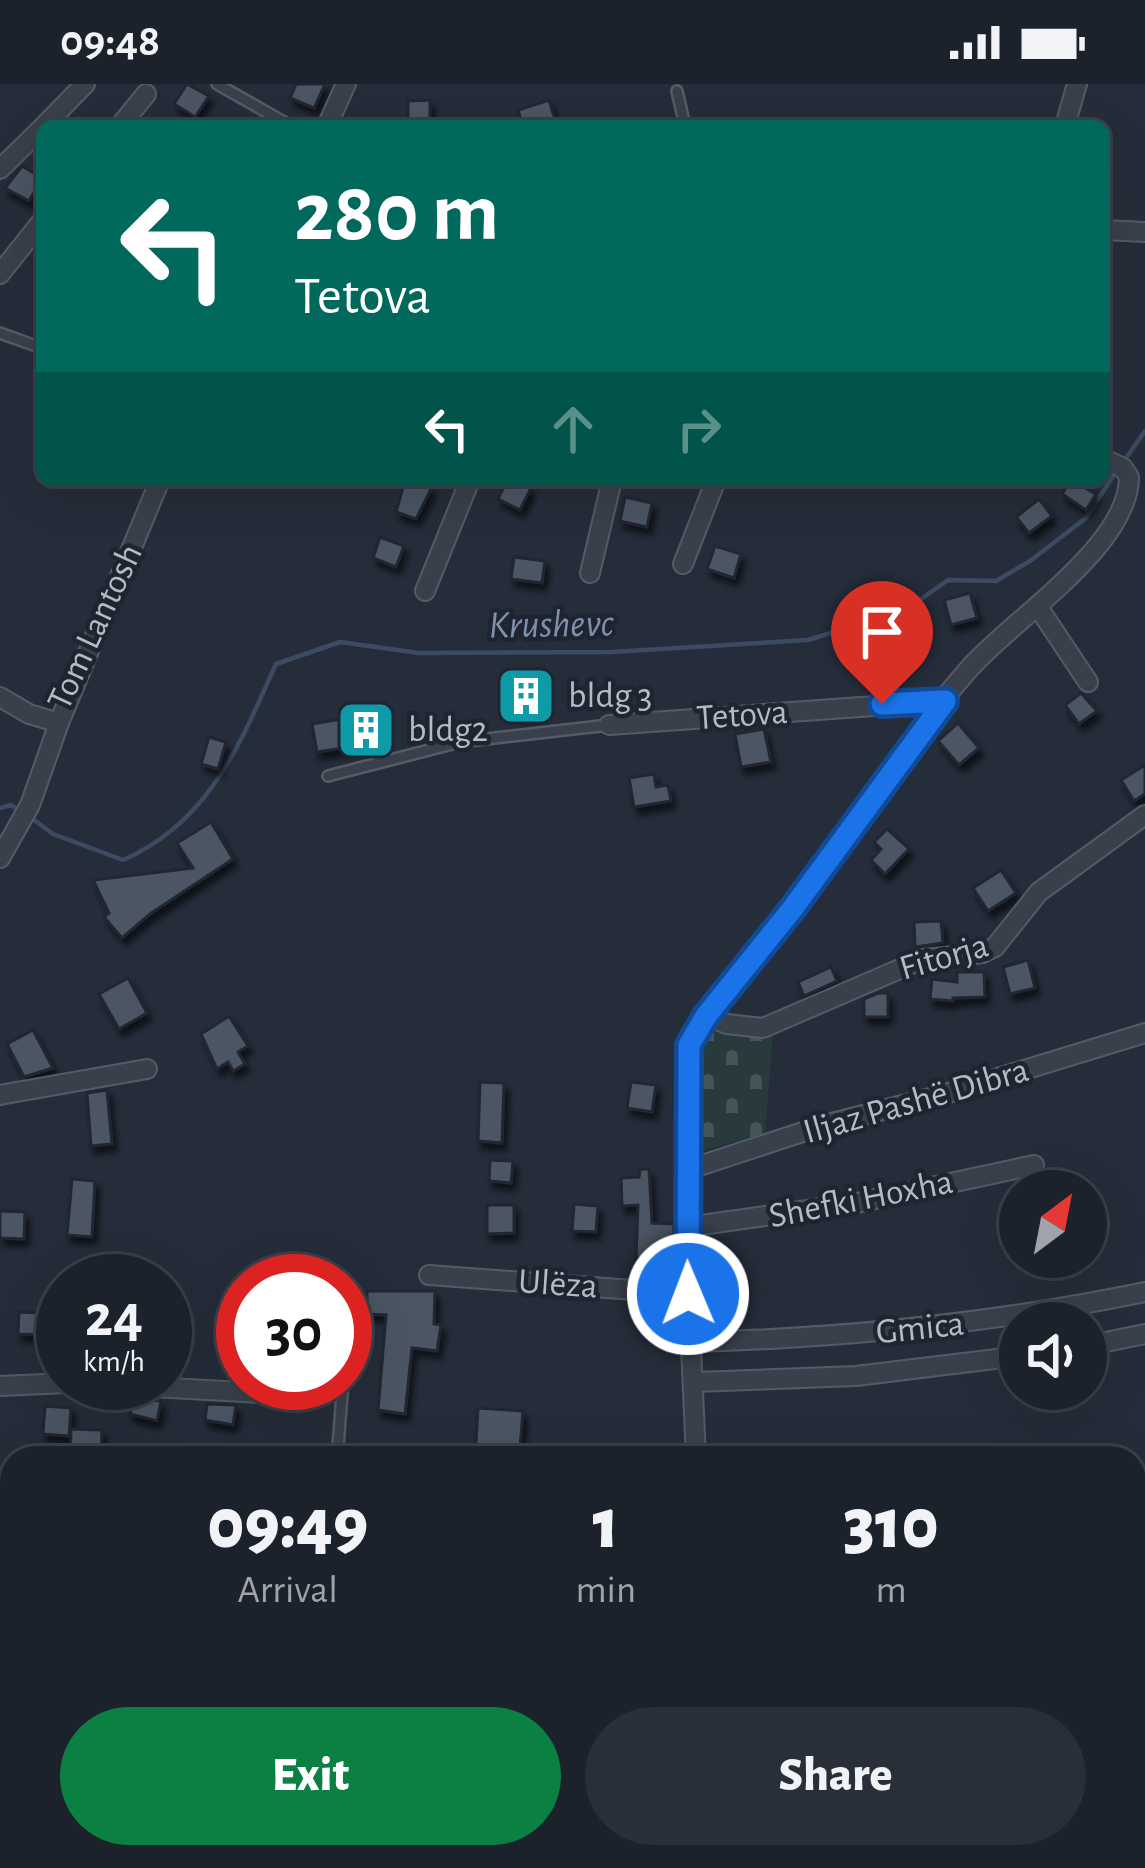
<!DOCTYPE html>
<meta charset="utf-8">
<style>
:root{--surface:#1c222c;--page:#292f38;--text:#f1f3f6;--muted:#a0a4a9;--line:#3a3f48;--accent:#0b8043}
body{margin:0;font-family:"Alegreya Sans",sans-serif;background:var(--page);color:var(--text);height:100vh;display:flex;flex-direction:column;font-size:45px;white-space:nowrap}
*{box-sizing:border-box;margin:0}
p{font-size:39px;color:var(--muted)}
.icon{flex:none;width:66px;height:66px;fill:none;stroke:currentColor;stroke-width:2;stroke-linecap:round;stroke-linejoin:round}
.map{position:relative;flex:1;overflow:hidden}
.details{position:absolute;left:0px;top:1362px;width:1146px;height:423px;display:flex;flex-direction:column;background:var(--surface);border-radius:36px 36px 0 0;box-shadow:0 12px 48px #0002,0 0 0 3px var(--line)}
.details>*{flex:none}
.banner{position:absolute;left:36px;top:36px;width:1074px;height:366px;border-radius:18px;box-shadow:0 12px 48px #0002,0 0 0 3px var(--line);background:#00695c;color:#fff;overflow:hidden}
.needle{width:78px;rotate:32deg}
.tools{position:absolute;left:999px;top:1086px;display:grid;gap:24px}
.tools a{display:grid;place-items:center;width:108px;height:108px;border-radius:50%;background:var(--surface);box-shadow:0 12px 48px #0002,0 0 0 3px var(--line);font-size:60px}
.speed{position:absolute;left:36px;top:1170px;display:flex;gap:24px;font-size:60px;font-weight:700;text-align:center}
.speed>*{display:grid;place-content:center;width:156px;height:156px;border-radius:50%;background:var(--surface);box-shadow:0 12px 48px #0002,0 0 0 3px var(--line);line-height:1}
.speed small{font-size:30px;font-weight:400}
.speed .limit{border:18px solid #d22;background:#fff;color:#111}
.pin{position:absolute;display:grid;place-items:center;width:102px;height:102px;color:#fff;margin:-123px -51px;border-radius:50% 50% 50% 0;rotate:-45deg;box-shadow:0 0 12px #0007}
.pin .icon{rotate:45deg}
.me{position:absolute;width:132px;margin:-66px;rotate:359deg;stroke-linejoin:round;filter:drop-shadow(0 0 9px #0008)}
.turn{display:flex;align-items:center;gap:42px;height:252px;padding:0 60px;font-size:54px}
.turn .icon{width:156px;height:156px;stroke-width:2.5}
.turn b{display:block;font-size:84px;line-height:102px}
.lanes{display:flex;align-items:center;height:114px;padding:0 60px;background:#0003;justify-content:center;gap:60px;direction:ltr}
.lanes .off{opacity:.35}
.eta{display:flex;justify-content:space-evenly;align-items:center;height:204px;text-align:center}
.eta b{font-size:72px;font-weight:800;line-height:84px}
.action{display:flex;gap:24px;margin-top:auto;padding:24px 60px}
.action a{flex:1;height:138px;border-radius:72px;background:var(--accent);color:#fff;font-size:48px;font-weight:800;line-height:138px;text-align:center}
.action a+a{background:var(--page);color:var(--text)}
.status{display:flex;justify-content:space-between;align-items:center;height:84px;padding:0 60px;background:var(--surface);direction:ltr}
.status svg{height:33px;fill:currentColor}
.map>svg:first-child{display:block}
.cemetery{fill:url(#cemetery-stones)}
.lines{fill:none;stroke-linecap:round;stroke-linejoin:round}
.stream{stroke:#3c4b62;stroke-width:4.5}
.building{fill:#4c5563;stroke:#202732;stroke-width:3;filter:url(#shadow)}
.lane-casing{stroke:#545b66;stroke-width:14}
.street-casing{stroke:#545b66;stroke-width:22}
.lane{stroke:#39404b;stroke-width:9}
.street{stroke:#39404b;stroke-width:18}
.route-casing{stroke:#114b97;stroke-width:30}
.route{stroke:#1a73e8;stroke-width:21}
.labels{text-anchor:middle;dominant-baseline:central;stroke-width:9;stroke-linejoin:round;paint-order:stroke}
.street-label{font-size:36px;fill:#b4bbc6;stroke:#1e2530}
.poi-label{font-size:36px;fill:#b4bbc6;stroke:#1e2530;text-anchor:start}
.water-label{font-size:39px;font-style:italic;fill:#7e90ab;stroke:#1e2530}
</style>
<div class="status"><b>09:48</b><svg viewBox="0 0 49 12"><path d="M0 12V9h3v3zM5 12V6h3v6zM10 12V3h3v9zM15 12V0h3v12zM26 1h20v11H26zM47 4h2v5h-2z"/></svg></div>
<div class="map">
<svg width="1145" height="1784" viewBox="0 0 1145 1784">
<defs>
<pattern id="cemetery-stones" width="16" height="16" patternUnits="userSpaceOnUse" patternTransform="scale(3)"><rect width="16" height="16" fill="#283a3c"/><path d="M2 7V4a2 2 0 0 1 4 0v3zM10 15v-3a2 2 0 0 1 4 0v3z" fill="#455557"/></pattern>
<filter id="shadow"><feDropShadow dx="4" dy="7" stdDeviation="3" flood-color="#0009"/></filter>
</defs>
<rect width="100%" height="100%" fill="#252d3a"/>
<!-- cemetery -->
<polygon class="cemetery" points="718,941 773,946 765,1050 693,1069 698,950"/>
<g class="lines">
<!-- stream -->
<g class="stream">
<polyline points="1124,377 1145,347"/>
<polyline points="0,724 11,721 20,727"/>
<path d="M30,733L53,750L123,776C209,739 240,660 276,580L340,558L419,569L611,568L808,556L906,526L948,496L996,497L1030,477L1086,434L1117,386"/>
</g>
</g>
<!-- building -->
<g class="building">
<polygon points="187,0 209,12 195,33 174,20"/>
<polygon points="296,0 325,0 314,24 290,14"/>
<polygon points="430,16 430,42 408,42 408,17"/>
<polygon points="549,16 557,42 523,42 518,26"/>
<polygon points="22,82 42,94 29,117 5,104"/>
<polygon points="405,396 432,403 416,435 396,428"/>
<polygon points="507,396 531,404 520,426 498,415"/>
<polygon points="1071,396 1096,410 1086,426 1062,410"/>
<polygon points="625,413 652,419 647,443 620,437"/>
<polygon points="1039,415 1052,432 1029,449 1016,433"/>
<polygon points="380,453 404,462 396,483 373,474"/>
<polygon points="715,462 741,470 734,494 707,485"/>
<polygon points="514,473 545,477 542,499 511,495"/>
<polygon points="970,509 977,534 951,541 944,516"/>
<polygon points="537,593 542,627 515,631 510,597"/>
<polygon points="1081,609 1097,627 1079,640 1065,621"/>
<polygon points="377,629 382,658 317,668 312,640"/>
<polygon points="958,639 979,664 959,681 938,657"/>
<polygon points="764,645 771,678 741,683 735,650"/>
<polygon points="209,653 226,658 218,685 201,680"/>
<polygon points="1145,681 1145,710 1134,717 1121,696"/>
<polygon points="654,690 656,703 668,701 671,717 634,723 629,694"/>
<polygon points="211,738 233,775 150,830 122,854 104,833 109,829 93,796 193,784 177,759"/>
<polygon points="887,745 909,765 885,790 871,776 881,765 874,758"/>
<polygon points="1001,786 1016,809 988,827 973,804"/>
<polygon points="941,837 943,859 915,863 914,838"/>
<polygon points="1028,876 1035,904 1010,910 1003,883"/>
<polygon points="831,883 837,897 804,912 798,898"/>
<polygon points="957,888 984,888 985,913 953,914 953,917 930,915 932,895 957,898"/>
<polygon points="128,894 147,929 119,945 99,910"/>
<polygon points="878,909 888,909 888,933 864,933 864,915"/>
<polygon points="229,932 248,962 238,968 245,980 233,987 228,978 217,985 201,950"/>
<polygon points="33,946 53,984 24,993 7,960"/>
<polygon points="480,998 504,999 502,1059 478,1057"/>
<polygon points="631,998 656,1001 652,1028 627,1024"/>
<polygon points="107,1006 112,1060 91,1062 87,1009"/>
<polygon points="490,1076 513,1077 511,1099 489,1097"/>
<polygon points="640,1085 649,1085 652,1139 674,1140 674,1161 668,1160 667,1176 636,1174 638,1121 622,1122 621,1094 639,1093"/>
<polygon points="72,1095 95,1097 92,1153 67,1151"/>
<polygon points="574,1120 598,1122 596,1148 572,1147"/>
<polygon points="487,1121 514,1121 514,1149 487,1150"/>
<polygon points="0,1127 25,1128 24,1155 0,1154"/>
<polygon points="367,1207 435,1207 434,1240 441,1241 437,1267 412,1264 405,1330 378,1326 386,1231 367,1230"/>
<polygon points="219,1219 243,1224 238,1254 213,1250"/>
<polygon points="647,1220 676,1223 676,1242 646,1242"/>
<polygon points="19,1228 41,1229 40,1251 18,1250"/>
<polygon points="133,1315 161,1317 157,1337 130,1330"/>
<polygon points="207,1320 236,1321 233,1341 205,1336"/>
<polygon points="45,1322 71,1324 69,1352 43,1350"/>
<polygon points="478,1324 523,1327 520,1363 509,1363 509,1374 475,1374"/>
<polygon points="71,1345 102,1346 101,1374 70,1374"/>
</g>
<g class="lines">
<!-- lane casing -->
<g class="lane-casing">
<g id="lane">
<polyline points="217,0 291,42"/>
<polyline points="677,7 685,42"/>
<polyline points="0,249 36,262"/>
<polyline points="328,692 460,658 609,641"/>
<polyline points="345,1272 346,1258"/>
<polyline points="337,1374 343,1299"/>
</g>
</g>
<!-- street casing -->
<g class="street-casing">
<g id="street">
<polyline points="44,42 85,0"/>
<polyline points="120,42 146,10"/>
<polyline points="327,42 346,0"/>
<polyline points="1065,42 1077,0"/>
<polyline points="0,85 42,44"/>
<polyline points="1104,146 1145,148"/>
<polyline points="0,190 42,137"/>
<polyline points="683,480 716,396"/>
<polyline points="590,489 612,396"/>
<polyline points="425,507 470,396"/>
<polyline points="1038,523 1088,598"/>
<polyline points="0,613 29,630 59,639"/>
<polyline points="609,641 945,617"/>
<polyline points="0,774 30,721 59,639 160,396"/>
<polyline points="706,932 727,940 763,944 923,875 983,869 995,863 1039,808 1145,731"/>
<polyline points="0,1011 147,985"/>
<polyline points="687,1086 824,1041 942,1011 1145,949"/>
<polyline points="687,1143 857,1119 1034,1081"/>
<polyline points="429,1191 688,1210"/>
<path d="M693,1258C846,1254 995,1239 1145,1208"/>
<polyline points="1086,1262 1145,1250"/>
<polyline points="695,1298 856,1292 1020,1272"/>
<polyline points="81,1299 277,1310"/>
<polyline points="0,1302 67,1299"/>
<path d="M696,1374L687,1174L689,961C709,913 762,864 794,822C853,745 904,659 968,586C1011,536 1129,463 1129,393L1123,384L1104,375"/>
<polyline points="0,1439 12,1438"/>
<polyline points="1134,1560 1145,1554"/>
<polyline points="0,1597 12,1597"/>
<polyline points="1134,1697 1145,1690"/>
<polyline points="685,1773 688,1784"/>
<polyline points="651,1784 664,1773"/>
<polyline points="980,1784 1003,1773"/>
</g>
</g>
<!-- lane -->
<use href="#lane" class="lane"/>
<!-- street -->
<use href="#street" class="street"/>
</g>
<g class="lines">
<!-- route casing -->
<g class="route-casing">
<polyline id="route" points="688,1210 689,961 706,932 793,824 945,617 882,620"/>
</g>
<!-- route -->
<use href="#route" class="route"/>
</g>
<!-- icons -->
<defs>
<g id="building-square" transform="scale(3)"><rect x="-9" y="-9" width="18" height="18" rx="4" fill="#0f9aa8" stroke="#1e2530"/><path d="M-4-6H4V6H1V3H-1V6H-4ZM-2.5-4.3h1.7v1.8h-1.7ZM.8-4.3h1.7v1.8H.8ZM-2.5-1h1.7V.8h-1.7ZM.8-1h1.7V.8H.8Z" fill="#fff"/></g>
</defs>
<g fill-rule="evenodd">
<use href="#building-square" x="526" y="612"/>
<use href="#building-square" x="366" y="646"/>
</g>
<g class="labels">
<!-- street labels -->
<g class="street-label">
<text transform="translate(95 543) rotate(-65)">Tom Lantosh</text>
<text transform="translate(742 631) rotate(-4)">Tetova</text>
<text transform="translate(944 873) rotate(-16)">Fitorja</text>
<text transform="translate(916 1017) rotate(-16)">Iljaz Pashë Dibra</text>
<text transform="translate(861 1115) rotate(-11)">Shefki Hoxha</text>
<text transform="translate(558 1200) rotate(4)">Ulëza</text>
<text transform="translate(920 1244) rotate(-6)">Gmica</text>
</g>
<!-- poi labels -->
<g class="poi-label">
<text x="568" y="612">bldg 3</text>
<text x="408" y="646">bldg2</text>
</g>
<!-- water labels -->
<g class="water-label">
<text transform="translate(551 541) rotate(-1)">Krushevc</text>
</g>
</g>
</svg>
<div class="tools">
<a><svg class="needle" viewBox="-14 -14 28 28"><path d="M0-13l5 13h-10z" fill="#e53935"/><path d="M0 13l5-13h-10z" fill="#a0a4a9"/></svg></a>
<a><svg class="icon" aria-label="sound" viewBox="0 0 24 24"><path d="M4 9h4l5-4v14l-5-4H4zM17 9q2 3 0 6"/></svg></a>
</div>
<div class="speed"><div>24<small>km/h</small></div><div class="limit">30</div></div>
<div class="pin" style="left:882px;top:620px;background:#d93025"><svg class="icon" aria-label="arrive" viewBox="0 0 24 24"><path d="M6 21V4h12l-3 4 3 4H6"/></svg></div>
<svg class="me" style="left:688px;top:1210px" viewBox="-20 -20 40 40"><circle r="17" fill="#1a73e8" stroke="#fff" stroke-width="3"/><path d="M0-11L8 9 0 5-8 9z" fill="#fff"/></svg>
<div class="banner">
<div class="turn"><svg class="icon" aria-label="left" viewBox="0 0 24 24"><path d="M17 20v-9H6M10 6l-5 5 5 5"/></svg><div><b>280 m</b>Tetova</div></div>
<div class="lanes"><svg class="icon" aria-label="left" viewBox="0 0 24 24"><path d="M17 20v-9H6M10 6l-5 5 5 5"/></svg><svg class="icon off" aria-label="ahead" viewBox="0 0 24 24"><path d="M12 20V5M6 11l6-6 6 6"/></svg><svg class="icon off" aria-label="right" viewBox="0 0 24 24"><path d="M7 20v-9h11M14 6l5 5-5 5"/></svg></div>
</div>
<section class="details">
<div class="eta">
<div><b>09:49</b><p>Arrival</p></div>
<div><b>1</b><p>min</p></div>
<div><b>310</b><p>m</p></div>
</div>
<div class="action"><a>Exit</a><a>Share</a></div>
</section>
</div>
